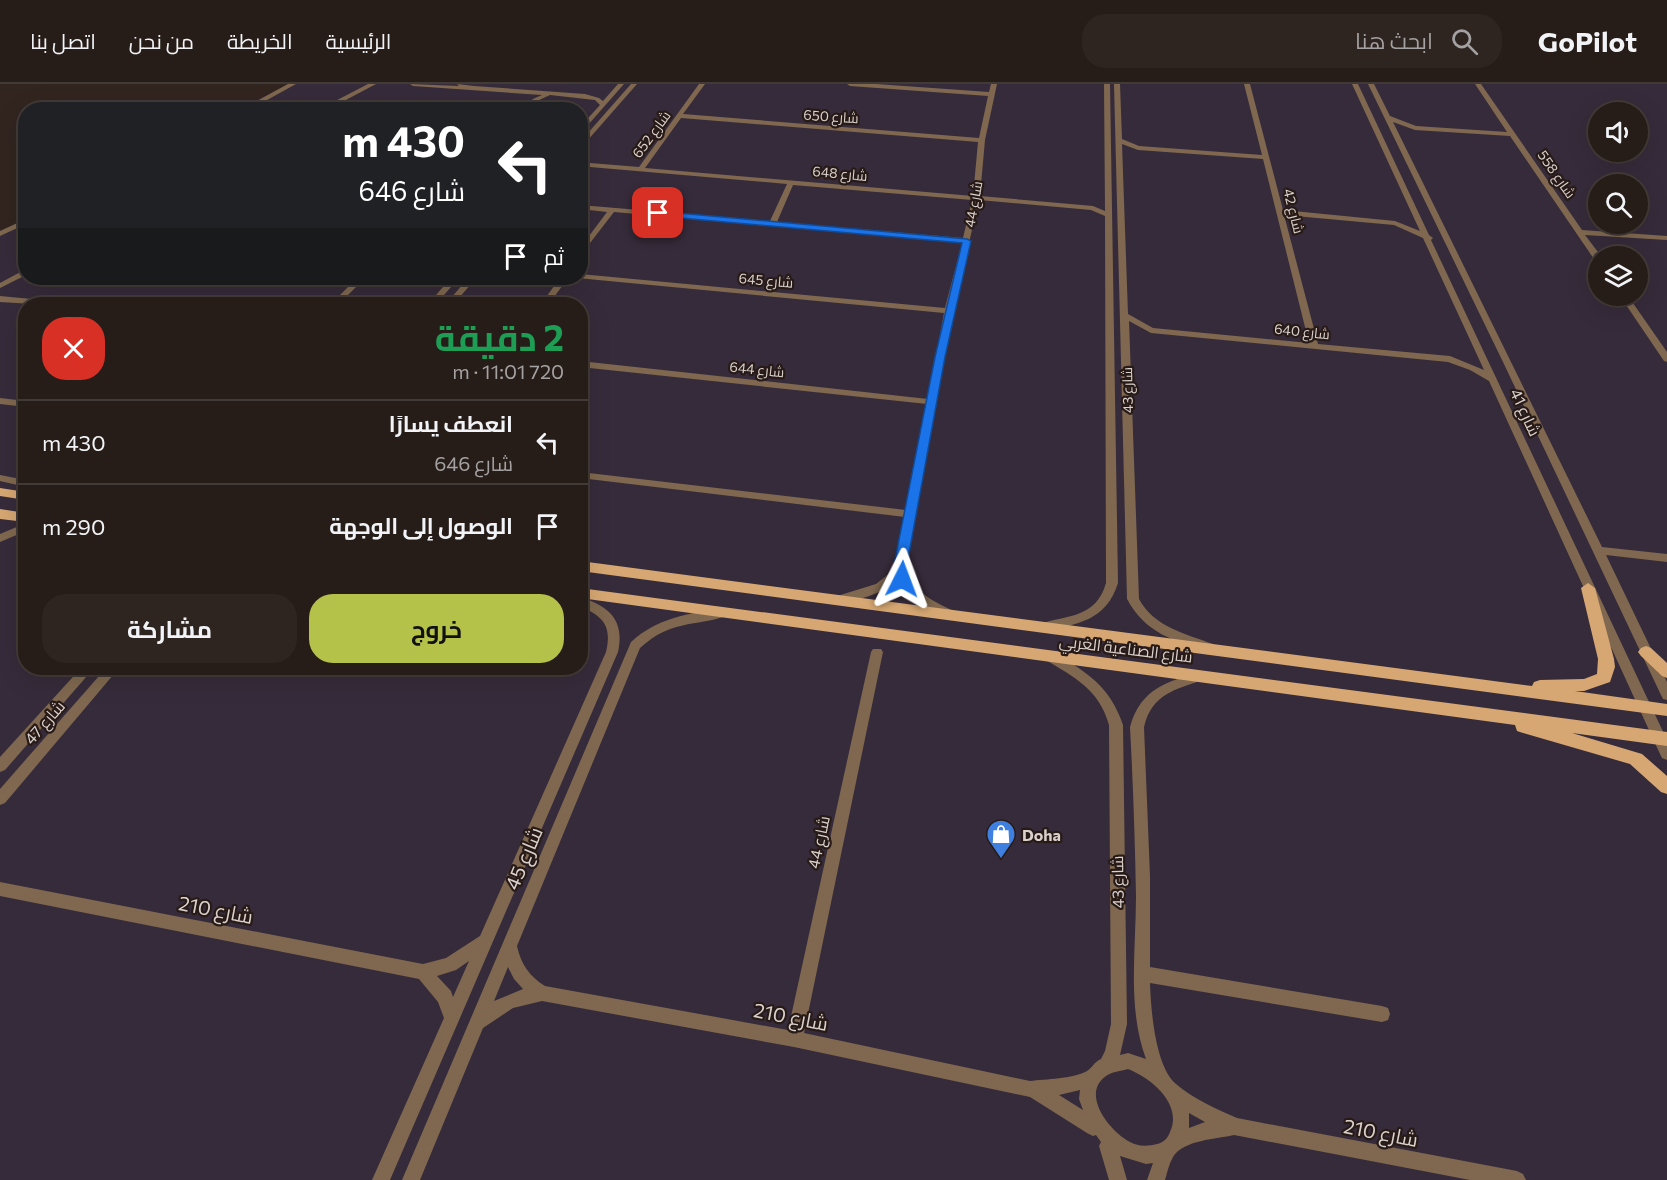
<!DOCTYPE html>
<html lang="ar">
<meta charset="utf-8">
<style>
:root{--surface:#261c18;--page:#2e2521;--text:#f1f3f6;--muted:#a4a1a2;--line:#423a37;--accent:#b4c24a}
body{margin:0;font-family:Commissioner,Cairo,sans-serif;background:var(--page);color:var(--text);direction:rtl;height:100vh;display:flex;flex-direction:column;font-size:22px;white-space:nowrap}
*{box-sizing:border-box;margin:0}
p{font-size:20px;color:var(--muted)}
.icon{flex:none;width:33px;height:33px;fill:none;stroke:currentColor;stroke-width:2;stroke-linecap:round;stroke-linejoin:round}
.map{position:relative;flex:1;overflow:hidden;direction:ltr}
.sheet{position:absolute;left:18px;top:213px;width:570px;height:378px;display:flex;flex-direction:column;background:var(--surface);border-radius:24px;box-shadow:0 6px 24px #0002,0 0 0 2px var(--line);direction:rtl}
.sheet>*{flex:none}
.banner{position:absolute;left:18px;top:18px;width:570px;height:183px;border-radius:24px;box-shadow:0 6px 24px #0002,0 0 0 2px var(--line);direction:rtl;background:#202124;color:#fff;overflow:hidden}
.fabs{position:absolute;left:1588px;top:18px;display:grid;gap:12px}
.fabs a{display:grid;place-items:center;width:60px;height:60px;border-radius:50%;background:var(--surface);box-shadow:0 6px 24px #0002,0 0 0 2px var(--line);font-size:30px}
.pin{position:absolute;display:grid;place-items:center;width:51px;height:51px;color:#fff;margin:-26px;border-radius:12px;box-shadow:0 3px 9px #0006}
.me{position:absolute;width:66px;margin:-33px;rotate:3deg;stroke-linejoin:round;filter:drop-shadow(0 0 4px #0008)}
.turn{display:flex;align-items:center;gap:21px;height:126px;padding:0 24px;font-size:27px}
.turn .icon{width:78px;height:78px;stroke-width:2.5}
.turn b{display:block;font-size:42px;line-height:51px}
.then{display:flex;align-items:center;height:57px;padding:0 24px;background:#0003;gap:12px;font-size:22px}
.round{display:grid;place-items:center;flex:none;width:63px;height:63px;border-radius:24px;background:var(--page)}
.summary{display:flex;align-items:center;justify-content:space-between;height:102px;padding:0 24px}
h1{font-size:36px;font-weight:700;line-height:45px;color:#1e9e55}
.button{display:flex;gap:12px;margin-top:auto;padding:12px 24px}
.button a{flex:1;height:69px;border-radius:24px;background:var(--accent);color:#111;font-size:24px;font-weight:700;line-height:69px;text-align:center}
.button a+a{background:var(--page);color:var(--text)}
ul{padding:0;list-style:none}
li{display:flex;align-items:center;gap:18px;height:84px;padding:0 24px;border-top:2px solid var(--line)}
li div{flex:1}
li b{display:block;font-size:22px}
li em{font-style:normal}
header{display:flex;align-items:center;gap:36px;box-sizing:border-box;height:84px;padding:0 30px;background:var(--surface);border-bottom:2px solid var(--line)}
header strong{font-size:28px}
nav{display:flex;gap:33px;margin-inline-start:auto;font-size:21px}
.search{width:420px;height:54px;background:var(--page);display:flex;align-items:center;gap:15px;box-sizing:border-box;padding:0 21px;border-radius:24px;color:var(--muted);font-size:22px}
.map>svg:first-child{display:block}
.industrial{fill:#362b3a;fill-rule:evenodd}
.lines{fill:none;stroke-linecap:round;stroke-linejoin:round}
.street{fill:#7f684f;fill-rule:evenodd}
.primary{fill:#d6a772;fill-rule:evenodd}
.route{fill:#1a73e8;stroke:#114b97;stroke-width:1.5}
.labels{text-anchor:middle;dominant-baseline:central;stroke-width:4.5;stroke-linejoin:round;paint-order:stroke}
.far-street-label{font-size:14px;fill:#dad1cd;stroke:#281b17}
.street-label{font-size:16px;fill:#dad1cd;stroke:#281b17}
.poi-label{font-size:16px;font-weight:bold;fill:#dad1cd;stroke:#281b17;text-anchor:start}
.near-street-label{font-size:20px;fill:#dad1cd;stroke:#281b17}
</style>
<header>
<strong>GoPilot</strong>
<div class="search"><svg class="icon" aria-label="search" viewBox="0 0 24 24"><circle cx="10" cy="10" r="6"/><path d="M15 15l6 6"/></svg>ابحث هنا</div>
<nav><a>الرئيسية</a><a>الخريطة</a><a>من نحن</a><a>اتصل بنا</a></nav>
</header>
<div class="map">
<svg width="1667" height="1096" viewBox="0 0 1667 1096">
<rect width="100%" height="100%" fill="#322520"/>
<!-- industrial -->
<path class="industrial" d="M289,0H1667V1096H0V148L25,135L26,194H580V26L239,25ZM1599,28H1638V68H1599ZM1599,100H1638V140H1599ZM1599,172H1638V212H1599ZM26,220H580V584H26Z"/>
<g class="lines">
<!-- street -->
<g class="street">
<polygon points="288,0 296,0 249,26 240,26"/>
<polygon points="368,0 376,0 327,26 318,26"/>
<polygon points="410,0 459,2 457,0 474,2 585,10 599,14 603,17 618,0 624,0 580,50 580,43 600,21 595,16 550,11 537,17 530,26 523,26 533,15 542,11 413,2"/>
<polygon points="631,0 637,0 580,65 580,58"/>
<path d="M699,0H705L683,30L979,54L988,12L850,2L847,0H876L989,8L991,0H997L985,56L980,112L1093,122L1105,127L1104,0H1110L1118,499C1106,537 1078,540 1043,547L1037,543L1039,540C1068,531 1096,534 1106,499L1105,132L1091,126L979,116L953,227L906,486C914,509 935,518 956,528L958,531L956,534C939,538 906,510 898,496C881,511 860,515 838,520L832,516L834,513L876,500L895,485L905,433L580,394V388L906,426L927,320L580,283V277L928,315L944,229L577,194H580V190L945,224L962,159L614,128L580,172V164L607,128L580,125V121L770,137L787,100L590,83L580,85V81L590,79L639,83ZM681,34L978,58L973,112L645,84ZM793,101L972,116L963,154L777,138Z"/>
<path d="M1114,0H1120L1122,55L1139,62L1262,71L1244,0H1250L1283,126L1395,137L1420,147L1352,0H1358L1429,151L1433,154L1431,156L1667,656V676L1662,674L1660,670L1489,297L1470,286L1448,278L1151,249L1129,237L1139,515C1154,543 1186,550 1213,560L1215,563L1213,566L1209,568C1174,557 1145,549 1127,515ZM1122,60L1138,66L1263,75L1309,259L1153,244L1128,230ZM1284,131L1394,141L1423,154L1484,286L1450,272L1318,260Z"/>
<polygon points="1368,0 1374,0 1390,32 1416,42 1507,48 1475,0 1481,0 1582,146 1667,152 1667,156 1585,151 1601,172 1599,172 1599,178 1596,178 1510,52 1415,46 1393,38 1602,463 1667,470 1667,478 1606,471 1667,598 1667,616 1663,615 1661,611 1503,278"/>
<polygon points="26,135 26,140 0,152 0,147"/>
<polygon points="26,185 26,191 0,204 0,199"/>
<polygon points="357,194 365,194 339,220 331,220"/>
<polygon points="451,194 459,194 436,220 428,220"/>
<polygon points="468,194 476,194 454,220 446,220"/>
<polygon points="560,194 568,194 549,220 541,220"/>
<polygon points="0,212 53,217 57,220 32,220 0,218"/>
<polygon points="1620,212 1628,212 1667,268 1667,278 1664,277"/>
<polygon points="0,314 26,317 26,323 0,320"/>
<polygon points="0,391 26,396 26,403 0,397"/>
<polygon points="26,439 26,447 0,458 0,450"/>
<path d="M580,513C609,522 625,536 618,568L390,1096H372L444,934L438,918L419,895L0,812V798L423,880L446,874L480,852L606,568C612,542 604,533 580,522ZM469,877L453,913L451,907L437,892L456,886Z"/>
<path d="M723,525L729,529L727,532C691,543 671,536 640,564L517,862C521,880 529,892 545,902L788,946L871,568L873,565H881L883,568L804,949L1030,997C1046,995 1072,995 1087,987C1092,984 1094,978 1101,975L1105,967L1111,940L1109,641C1099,605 1074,593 1044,575L1042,572L1044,569L1048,567C1055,570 1062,574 1069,578C1096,594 1113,611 1123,641L1127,940L1120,971L1128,969L1146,975C1127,924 1136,866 1136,812C1135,756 1133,699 1130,643C1141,604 1167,598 1202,587L1206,589L1208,592L1206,595C1177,605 1152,609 1144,643L1150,792V883L1382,922L1388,924L1390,930L1388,936L1382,938L1150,899C1151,926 1155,982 1176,1000C1194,1015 1216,1025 1237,1034L1517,1087L1523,1090L1526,1096H1470L1234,1051C1217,1055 1183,1056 1173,1073C1169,1080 1167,1089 1165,1096H1147L1153,1079L1146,1080L1120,1072L1127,1096H1109L1099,1062L1101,1058L1096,1051L1093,1052L1087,1049L1030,1013L794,963L542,917L513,924L483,944L420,1096H402L631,558C657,534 689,529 723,525ZM508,883L514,895L523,905L494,917ZM1128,985C1151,994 1183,1020 1170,1048C1168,1054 1163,1059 1157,1060C1148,1062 1139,1063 1130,1058C1110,1048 1080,1010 1106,992C1111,988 1121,987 1128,985ZM1080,1006L1079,1015L1083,1026L1059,1011ZM1189,1029L1205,1038L1189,1044Z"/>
<polygon points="81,584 94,584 5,686 0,688 0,673"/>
<polygon points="106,584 119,584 5,719 0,721 0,705"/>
</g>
<!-- primary -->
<g class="primary">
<polygon points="0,404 26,408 26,416 0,412"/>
<polygon points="0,425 26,429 26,438 0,435"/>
<polygon points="580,477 1532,602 1534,598 1540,596 1584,595 1597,590 1598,575 1581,504 1588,499 1595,504 1614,575 1615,583 1610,598 1584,607 1575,607 1667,620 1667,632 580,487"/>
<polygon points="580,504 1667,648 1667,662 1572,649 1642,670 1667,692 1667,710 1661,708 1630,680 1523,649 1517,647 1515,641 580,514"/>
<polygon points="1646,562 1651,564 1667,579 1667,594 1662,592 1641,572 1638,568 1641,564"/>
</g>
</g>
<!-- route -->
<polygon class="route" points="655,127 967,155 971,157 945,273 906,486 908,495 907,498 897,498 893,486 935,273 962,159 658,132 654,129"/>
<!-- icons -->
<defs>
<g id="shop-pin" transform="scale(1.5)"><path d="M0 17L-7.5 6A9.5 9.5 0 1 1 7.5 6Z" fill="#3f7fe0" stroke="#281b17"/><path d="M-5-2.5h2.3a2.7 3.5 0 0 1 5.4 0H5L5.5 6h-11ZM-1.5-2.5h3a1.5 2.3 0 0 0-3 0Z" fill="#fff"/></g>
</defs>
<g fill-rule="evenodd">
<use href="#shop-pin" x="1001" y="750"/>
</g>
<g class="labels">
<!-- far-street labels -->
<g class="far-street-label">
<text transform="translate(831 32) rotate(4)">شارع 650</text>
<text transform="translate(651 50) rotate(-54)">شارع 652</text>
<text transform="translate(840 89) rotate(5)">شارع 648</text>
<text transform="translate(1557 90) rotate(55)">شارع 558</text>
<text transform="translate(973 120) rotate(-80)">شارع 44</text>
<text transform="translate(1294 127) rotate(76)">شارع 42</text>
<text transform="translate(766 196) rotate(5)">شارع 645</text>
<text transform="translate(1302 247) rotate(6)">شارع 640</text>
<text transform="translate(757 285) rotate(6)">شارع 644</text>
<text transform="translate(1127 306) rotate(-91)">شارع 43</text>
</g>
<!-- street labels -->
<g class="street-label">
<text transform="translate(1526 328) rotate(65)">شارع 41</text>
<text transform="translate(1126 564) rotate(7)">شارع الصناعية الغربي</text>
<text transform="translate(44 638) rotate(-49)">شارع 47</text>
<text transform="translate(818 758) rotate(-78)">شارع 44</text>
<text transform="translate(1117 798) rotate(-91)">شارع 43</text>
</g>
<!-- poi labels -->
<g class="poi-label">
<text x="1022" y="750">Doha</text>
</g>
<!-- near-street labels -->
<g class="near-street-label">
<text transform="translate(523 774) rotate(-67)">شارع 45</text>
<text transform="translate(216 825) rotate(11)">شارع 210</text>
<text transform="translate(791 932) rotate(11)">شارع 210</text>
<text transform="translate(1381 1048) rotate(11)">شارع 210</text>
</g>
</g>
</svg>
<div class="fabs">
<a><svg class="icon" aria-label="sound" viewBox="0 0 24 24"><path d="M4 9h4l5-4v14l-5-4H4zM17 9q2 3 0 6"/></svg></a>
<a><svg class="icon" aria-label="search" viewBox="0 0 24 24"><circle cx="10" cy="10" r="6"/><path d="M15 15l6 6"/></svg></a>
<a><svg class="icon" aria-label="layers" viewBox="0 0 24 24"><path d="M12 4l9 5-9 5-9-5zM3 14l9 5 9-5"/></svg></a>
</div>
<div class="pin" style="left:658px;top:129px;background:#d93025"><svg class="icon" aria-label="arrive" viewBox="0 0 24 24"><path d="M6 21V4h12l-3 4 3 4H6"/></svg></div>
<svg class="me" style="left:902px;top:495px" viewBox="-20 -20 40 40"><path d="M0-17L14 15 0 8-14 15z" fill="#1a73e8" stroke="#fff" stroke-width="4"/></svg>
<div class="banner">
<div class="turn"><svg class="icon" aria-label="left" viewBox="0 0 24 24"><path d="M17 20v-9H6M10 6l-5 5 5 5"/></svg><div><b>430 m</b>شارع 646</div></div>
<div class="then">ثم<svg class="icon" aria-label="arrive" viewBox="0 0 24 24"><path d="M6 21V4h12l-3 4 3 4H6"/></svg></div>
</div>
<section class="sheet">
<div class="summary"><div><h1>2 دقيقة</h1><p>720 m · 11:01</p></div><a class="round" style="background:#d93025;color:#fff"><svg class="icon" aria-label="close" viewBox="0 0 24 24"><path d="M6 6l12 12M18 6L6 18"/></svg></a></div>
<ul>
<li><svg class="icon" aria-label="left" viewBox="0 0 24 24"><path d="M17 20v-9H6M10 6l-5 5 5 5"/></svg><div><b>انعطف يسارًا</b><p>شارع 646</p></div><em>430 m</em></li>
<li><svg class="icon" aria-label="arrive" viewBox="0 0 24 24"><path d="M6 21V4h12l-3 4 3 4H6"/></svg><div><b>الوصول إلى الوجهة</b></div><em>290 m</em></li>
</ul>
<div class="button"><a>خروج</a><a>مشاركة</a></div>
</section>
</div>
